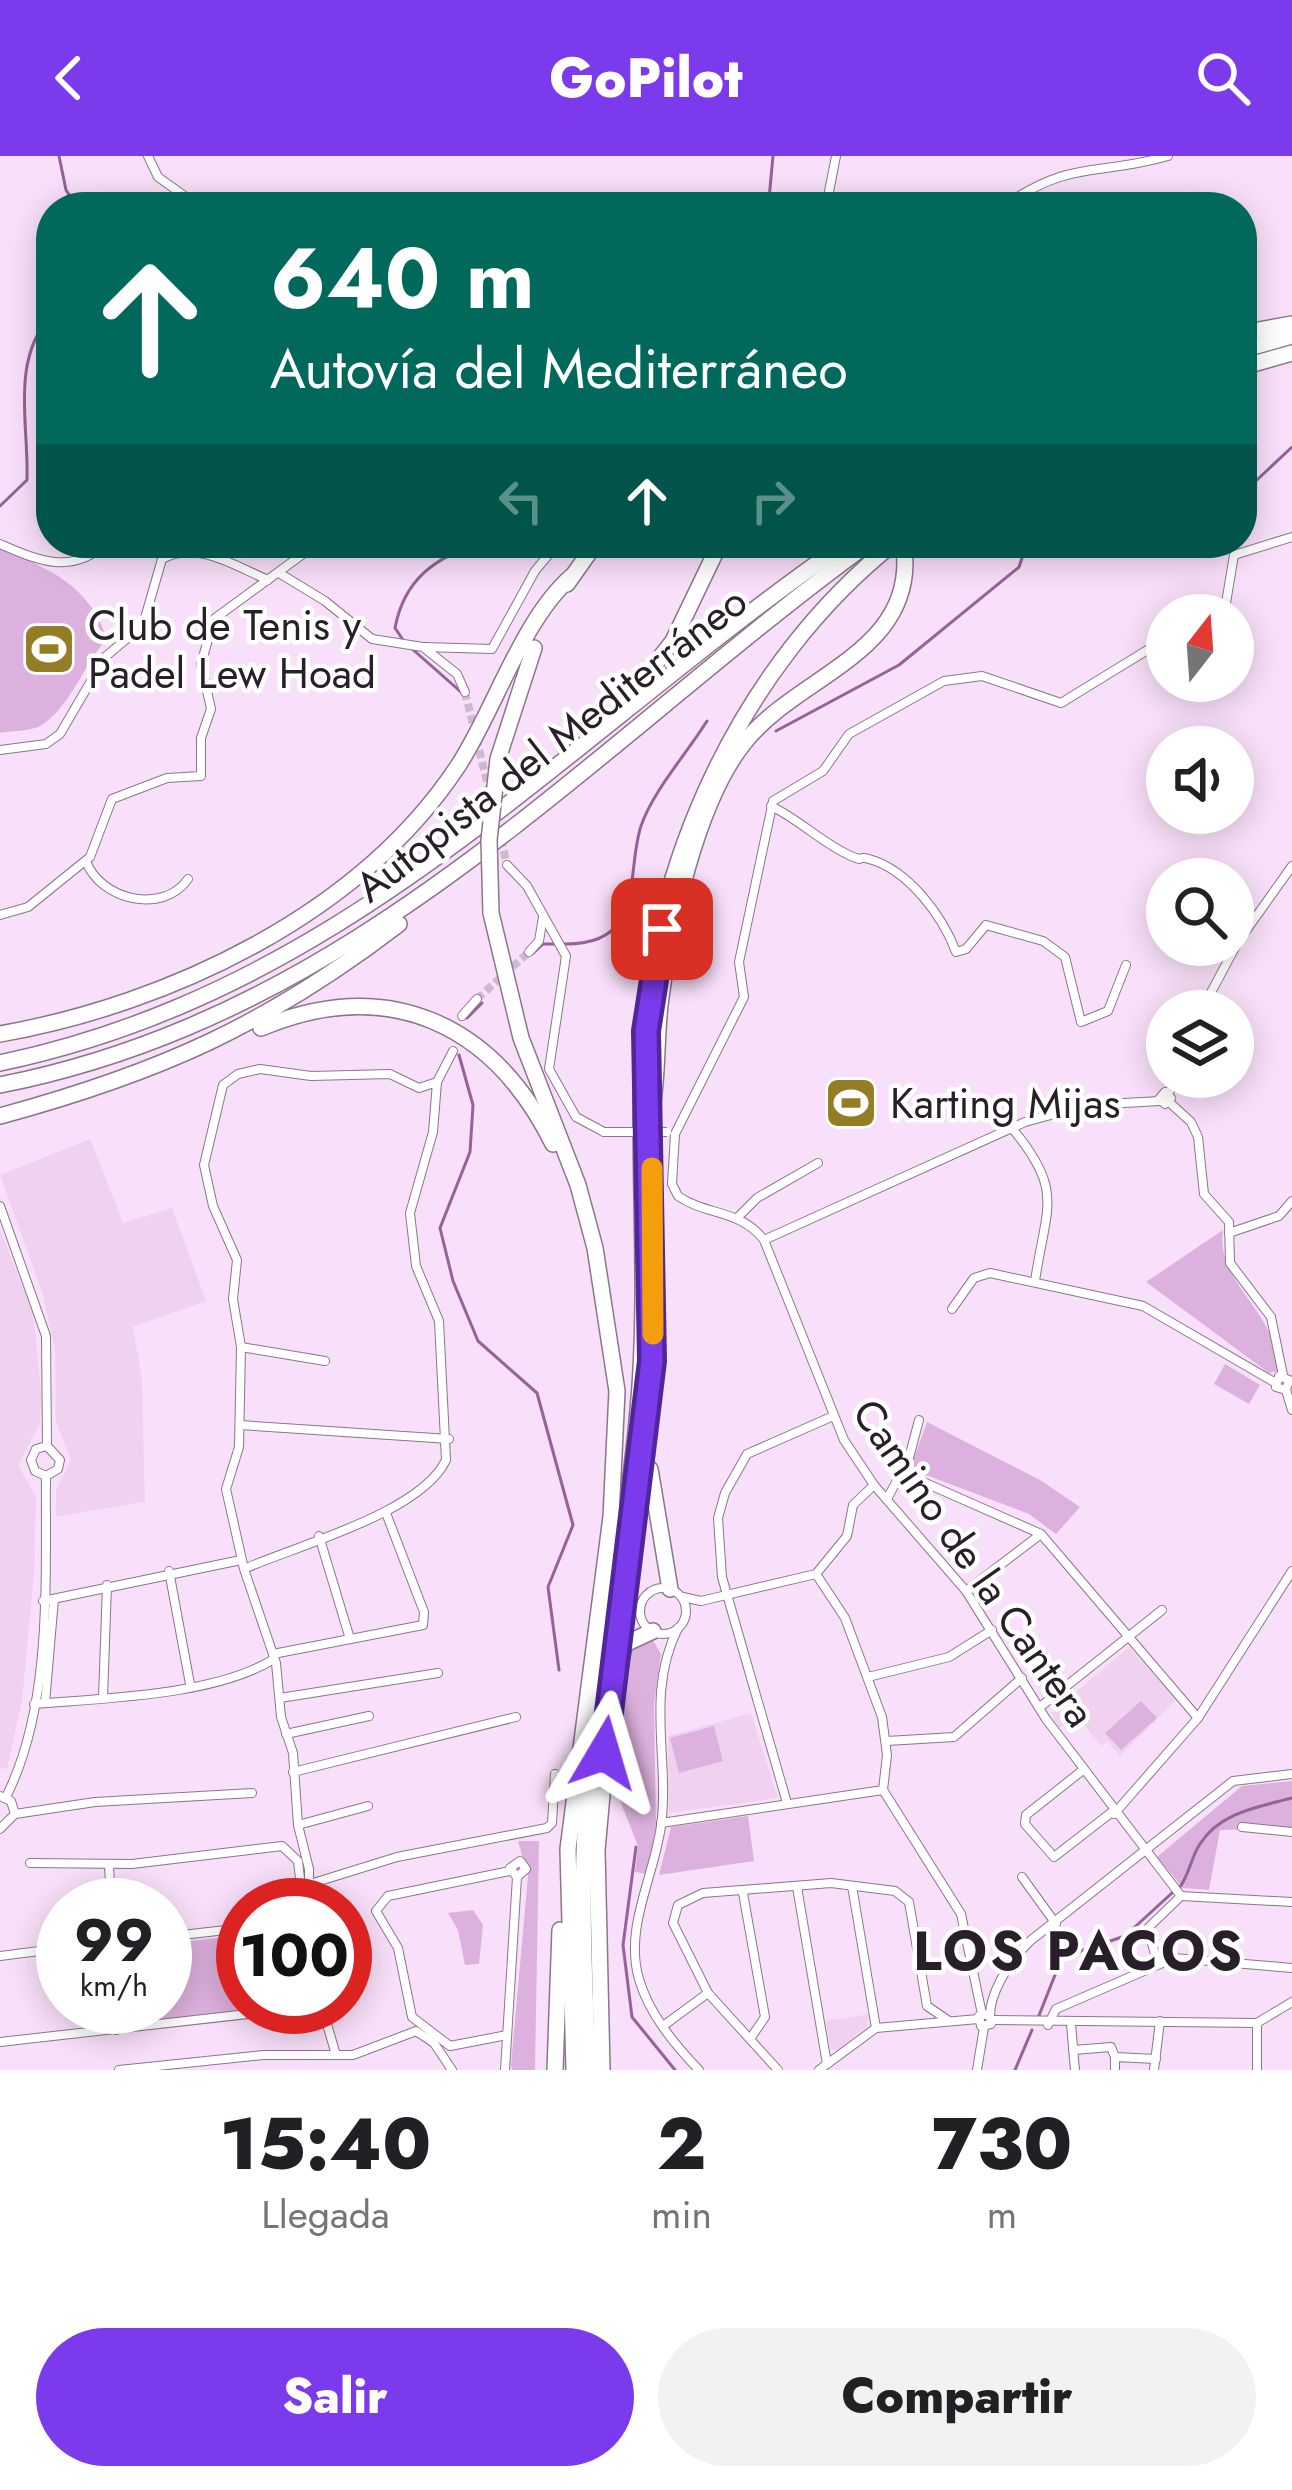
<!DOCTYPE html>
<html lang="es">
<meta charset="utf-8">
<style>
:root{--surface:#fff;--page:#f2f2f2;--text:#202124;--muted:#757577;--accent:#7c3aed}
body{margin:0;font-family:Jost,sans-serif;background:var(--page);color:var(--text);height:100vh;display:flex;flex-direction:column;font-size:45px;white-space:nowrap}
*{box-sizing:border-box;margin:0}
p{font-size:39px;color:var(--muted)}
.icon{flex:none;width:66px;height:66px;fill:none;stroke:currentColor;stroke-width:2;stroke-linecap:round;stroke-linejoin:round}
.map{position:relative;height:1914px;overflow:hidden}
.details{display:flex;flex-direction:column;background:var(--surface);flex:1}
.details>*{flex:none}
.hud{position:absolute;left:36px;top:36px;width:1221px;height:366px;border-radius:48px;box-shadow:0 6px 30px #0003;background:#00695c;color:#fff;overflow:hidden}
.needle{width:78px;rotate:17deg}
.buttons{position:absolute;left:1146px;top:438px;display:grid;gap:24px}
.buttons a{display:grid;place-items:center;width:108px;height:108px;border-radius:50%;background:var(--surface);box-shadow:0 6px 30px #0003;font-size:60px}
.speed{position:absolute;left:36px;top:1722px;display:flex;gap:24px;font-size:60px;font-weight:700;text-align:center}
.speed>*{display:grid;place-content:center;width:156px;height:156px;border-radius:50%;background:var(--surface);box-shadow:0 6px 30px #0003;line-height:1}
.speed small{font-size:30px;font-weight:400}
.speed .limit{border:18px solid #d22;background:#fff;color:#111}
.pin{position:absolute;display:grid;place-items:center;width:102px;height:102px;color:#fff;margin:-51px;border-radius:24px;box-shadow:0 6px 18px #0006}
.me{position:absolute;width:132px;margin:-66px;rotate:7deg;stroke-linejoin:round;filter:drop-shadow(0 0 9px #0008)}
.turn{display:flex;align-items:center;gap:42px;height:252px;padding:0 36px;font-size:54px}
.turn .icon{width:156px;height:156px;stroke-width:2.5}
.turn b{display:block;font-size:84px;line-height:102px}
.lanes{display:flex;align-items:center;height:114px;padding:0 36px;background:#0003;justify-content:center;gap:60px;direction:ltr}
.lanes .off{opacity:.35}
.eta{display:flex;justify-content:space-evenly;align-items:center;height:204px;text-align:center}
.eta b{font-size:72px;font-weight:800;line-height:84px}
.primary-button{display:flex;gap:24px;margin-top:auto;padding:24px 36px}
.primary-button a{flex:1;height:138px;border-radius:72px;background:var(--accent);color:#fff;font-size:48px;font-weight:800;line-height:138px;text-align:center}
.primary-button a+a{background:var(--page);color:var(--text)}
header{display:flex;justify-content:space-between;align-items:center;height:156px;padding:0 36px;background:var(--accent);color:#fff;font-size:54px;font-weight:800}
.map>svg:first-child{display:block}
.built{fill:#f0d1f0}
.green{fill:#ddb1de}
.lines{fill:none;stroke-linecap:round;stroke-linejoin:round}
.stream{stroke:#956397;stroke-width:3}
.street-tunnel{stroke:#cfb9d0;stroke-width:8;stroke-dasharray:8 4;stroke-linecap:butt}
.street-casing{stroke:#8c758c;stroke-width:10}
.highway-casing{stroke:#8c758c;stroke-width:18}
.street{stroke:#fff;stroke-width:8}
.highway{stroke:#fff;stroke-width:15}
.street-bridge-casing{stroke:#8c758c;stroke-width:10;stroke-linecap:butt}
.highway-bridge-casing{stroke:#8c758c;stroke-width:18;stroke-linecap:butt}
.street-bridge{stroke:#fff;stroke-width:8}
.highway-bridge{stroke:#fff;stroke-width:15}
.route-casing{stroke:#51269a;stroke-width:30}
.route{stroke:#7c3aed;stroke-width:21}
.slow{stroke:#f59e0b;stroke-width:21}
.labels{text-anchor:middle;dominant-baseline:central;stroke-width:9;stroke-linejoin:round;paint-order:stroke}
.poi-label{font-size:42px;fill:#281f28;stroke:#fff;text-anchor:start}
.street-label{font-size:42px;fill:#281f28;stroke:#fff}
.district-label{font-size:54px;font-weight:bold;letter-spacing:3px;fill:#281f28;stroke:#fff}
</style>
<header><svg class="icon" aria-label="back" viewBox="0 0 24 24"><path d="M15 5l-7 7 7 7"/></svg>GoPilot<svg class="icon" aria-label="search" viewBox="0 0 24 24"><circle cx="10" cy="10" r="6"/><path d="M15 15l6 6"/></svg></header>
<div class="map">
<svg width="1292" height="1914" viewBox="0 0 1292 1914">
<rect width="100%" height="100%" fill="#f9e0fa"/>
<!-- built -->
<g class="built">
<polygon points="90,983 123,1067 172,1052 206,1145 133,1171 142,1223 145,1346 56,1361 56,1334 71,1304 56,1265 55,1194 43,1139 0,1019"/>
<polygon points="0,1074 33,1157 41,1235 40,1267 18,1309 36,1341 34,1418 22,1545 7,1612 0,1613"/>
<polygon points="1129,1491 1176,1544 1120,1600 1107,1585 1102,1590 1077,1561 1059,1572 1051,1557"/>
<polygon points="751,1557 778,1642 669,1657 668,1580"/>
<polygon points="869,1858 867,1871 837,1894 830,1892 826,1865"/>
</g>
<!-- green -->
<g class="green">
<path d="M0,393C49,412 89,429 107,483C84,507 70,553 40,570C30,575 11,575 0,577Z"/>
<path d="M1223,1074C1215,1129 1281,1157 1277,1215L1269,1217L1146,1126Z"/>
<polygon points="1225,1208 1260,1229 1249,1248 1214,1228"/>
<polygon points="927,1266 1040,1324 1080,1351 1056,1378 1029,1358 910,1313"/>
<polygon points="651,1481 661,1498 654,1548 656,1670 647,1718 635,1716 638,1690 609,1617 628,1495"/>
<polygon points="1141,1545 1157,1562 1121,1594 1105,1577"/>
<polygon points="714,1570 723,1605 679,1617 670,1582"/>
<polygon points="1292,1625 1292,1673 1220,1674 1209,1734 1183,1732 1157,1701 1242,1630"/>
<polygon points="748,1660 754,1705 659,1719 671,1671"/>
<polygon points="518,1685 539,1685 535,1914 512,1914 511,1909 528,1720"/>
<polygon points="473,1754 483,1769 479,1808 465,1809 458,1774 448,1757"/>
<polygon points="234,1780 231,1805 238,1805 244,1857 126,1869 125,1851 165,1851 165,1788"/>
</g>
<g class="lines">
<!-- stream -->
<g class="stream">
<polyline points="59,0 66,34 77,51"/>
<polyline points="760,51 769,43 773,0"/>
<polyline points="1242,338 1292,291"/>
<path d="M0,350L27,324C29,267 10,207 51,158"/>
<path d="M403,484L395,472C404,423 436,401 480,387"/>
<polyline points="410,491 461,536"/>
<polyline points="776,575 899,509 1019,411 1027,387"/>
<path d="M563,788C647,790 625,719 641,670C653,635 687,597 707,565"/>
<polyline points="532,798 543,788 554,788"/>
<polyline points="467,862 482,847"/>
<polyline points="459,899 473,949 470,996 440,1072 453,1125 478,1185 537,1237 573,1369 548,1431 559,1514"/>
<polyline points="636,1691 623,1789 632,1861 675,1914"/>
<path d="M1180,1731C1190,1717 1191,1701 1200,1688C1220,1656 1259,1651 1292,1642"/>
<polyline points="1069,1799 1125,1780 1172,1737"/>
<polyline points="1038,1862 1055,1819"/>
<polyline points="1015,1914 1032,1874"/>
</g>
<!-- street-tunnel -->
<g class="street-tunnel">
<polyline points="465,536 489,634"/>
<polyline points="501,683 507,709"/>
<polyline points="477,843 529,796"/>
</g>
<!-- street casing -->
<g class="street-casing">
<g id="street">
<polyline points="148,0 158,21 200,51"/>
<polyline points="826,51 836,0"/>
<path d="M1002,51C1074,2 1095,21 1168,0"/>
<path d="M0,388C37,404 72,420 106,387"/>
<polyline points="279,417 325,445 372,483 423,491 457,518 465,536"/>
<polyline points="1224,459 1234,399 1292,381"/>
<path d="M1167,482L1061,547L982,520L944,525L849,578L823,615L773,645L739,806L744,841L675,978L672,1028L678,1040C707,1060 740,1053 764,1084L844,1284L874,1329L966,1435L1046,1563L1181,1740"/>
<polyline points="424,491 492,493 535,415 558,387"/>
<path d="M0,594L46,588L60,578L105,501L143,469L162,403C197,384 235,410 268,424"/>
<path d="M771,650C800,664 823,688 851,700C867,707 854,699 869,703C909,714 943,761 956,796L966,793L986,769L1043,785L1065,801L1081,866L1108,855L1126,809"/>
<path d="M86,705C100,744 163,759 188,723"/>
<polyline points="507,709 527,730 566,800 549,913 576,961 604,976"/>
<polyline points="0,759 28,751 90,701 112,643 167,622 201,620 201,582 211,553 201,508 214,463 318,387"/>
<polyline points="529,796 539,785 543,761"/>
<polyline points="1201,855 1238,786 1292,710"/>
<polyline points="462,860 477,843"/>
<polyline points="437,926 453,895"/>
<polygon points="1165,936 1171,942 1165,948 1159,943"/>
<polyline points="1168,937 1180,921"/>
<polyline points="1169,946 1191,966 1198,981 1204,1038 1229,1066 1230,1107 1271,1161 1283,1219"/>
<path d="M1011,971C1065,1035 1046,1050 1035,1125"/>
<polyline points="0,1050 46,1180 47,1290"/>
<polyline points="739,1060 757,1042 818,1007"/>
<polyline points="1229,1077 1279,1060 1292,1045"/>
<polyline points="764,1084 1025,966 1088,949 1160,945"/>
<polyline points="952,1153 974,1122 990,1117 1143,1150 1274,1226"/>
<polyline points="241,1191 325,1205"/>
<polyline points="1286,1234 1276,1231 1279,1220 1289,1224 1286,1234 1292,1254"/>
<polyline points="240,1269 449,1283"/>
<polyline points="46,1320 35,1315 31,1304 36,1293 47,1290"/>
<polyline points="46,1320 58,1313 60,1304 47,1290"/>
<polyline points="901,1323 921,1325 1041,1378 1198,1562 1114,1658"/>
<polyline points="887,1343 909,1302 919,1264"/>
<polyline points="319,1380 350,1483"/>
<path d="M244,1413C298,1389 421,1357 446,1304L439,1165L416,1110L410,1057L433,976L437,926L419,932L390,918L311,920L260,913L238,918L223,929L204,1009L213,1050L237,1104L233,1143L241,1191L239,1291L226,1333L244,1413L276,1507L281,1561L293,1597L298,1669L309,1713V1749"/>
<polyline points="169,1415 190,1528"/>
<polyline points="816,1418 845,1462 882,1561 887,1599 883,1634 961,1758 982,1858"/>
<polyline points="816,1418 847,1380 853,1349 874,1329"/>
<circle cx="663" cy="1455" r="23"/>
<polyline points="966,1435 1041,1378"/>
<polyline points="683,1441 701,1445 816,1418"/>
<polyline points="43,1445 241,1404"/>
<path d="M678,1472C645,1538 670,1602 661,1670C654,1721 624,1772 639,1823C649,1858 675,1889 699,1914"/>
<polyline points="273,1498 423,1469 424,1456 386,1357"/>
<polyline points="868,1521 949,1501 992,1474"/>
<polyline points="103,1542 107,1429"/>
<polyline points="280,1542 438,1517"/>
<polyline points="45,1547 54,1443"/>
<path d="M34,1548C104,1542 214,1540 274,1503"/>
<polyline points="1040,1551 1162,1454"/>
<polyline points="1198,1562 1292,1415"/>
<polyline points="286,1578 369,1560"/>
<polyline points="887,1585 954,1581 1022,1522"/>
<polyline points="1083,1614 1026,1659 1025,1668 1054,1701 1112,1656"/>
<polyline points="293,1616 516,1561"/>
<polyline points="0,1640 11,1645 15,1658 0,1673"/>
<path d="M6,1641C53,1548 45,1422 46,1320"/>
<polyline points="787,1647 722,1421 718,1362 725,1337 747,1298 831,1261"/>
<polyline points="15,1658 95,1646 252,1637"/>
<polyline points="661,1667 883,1634"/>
<polyline points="298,1669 368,1650"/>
<polyline points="1242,1671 1292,1676"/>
<polyline points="30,1707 132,1708 282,1690 298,1705 303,1749"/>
<polyline points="109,1709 111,1749"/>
<polyline points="1022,1721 1056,1768"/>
<polyline points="310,1728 397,1701 547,1672 552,1667 555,1618"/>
<polyline points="852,1730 876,1872"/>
<polyline points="797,1731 827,1908"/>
<polyline points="743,1737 765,1861 750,1883"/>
<polyline points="1181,1740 1292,1746"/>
<polyline points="165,1781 243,1772"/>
<polyline points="0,1800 63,1792"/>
<polyline points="1157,1806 1148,1772 1181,1740"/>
<polyline points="115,1851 116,1874"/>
<polyline points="322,1851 336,1899"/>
<path d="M988,1858L979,1860L981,1870L991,1868C985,1842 1010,1804 1030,1785L1233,1625L1292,1618"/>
<polyline points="992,1864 1257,1867"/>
<polyline points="1257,1867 1257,1914"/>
<polyline points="1257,1867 1292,1846"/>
<polyline points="1071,1868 1075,1914"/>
<polyline points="1048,1869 1056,1853 1174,1802 1292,1812"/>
<polyline points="663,1870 708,1837"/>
<polyline points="507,1879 450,1890 412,1861 398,1792 376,1755 388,1740 510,1715"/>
<polyline points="0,1886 310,1851"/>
<polyline points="1073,1894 1111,1891 1115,1901"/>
<polyline points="119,1914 263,1899 353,1899 416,1875 434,1887 452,1914"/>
<polyline points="505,1914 517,1721 510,1712 520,1705 526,1713 517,1721"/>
<polyline points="778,1914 708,1837 673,1767 678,1749 703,1737 831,1727 895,1735 909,1746 927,1850 949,1865"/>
<polyline points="819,1914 876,1872 978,1863"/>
<polyline points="977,1914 984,1871"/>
<polyline points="1115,1914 1115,1901 1156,1903"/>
<polyline points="1154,1914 1160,1865"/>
</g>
</g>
<!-- highway casing -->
<g class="highway-casing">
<g id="highway">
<polyline points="1242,177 1292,168"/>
<polyline points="1242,194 1292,180"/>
<polyline points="1242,211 1292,197"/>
<polyline points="567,428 596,387"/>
<polyline points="631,539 673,485 720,387"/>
<polyline points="498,603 534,492"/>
<polyline points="491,757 521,882 578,1029 595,1092 617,1235 611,1361 568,1693 574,1914"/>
<path d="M261,872C388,819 493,867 553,988"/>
<path d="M0,878C170,848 360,758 458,610C494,555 522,464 571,421"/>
<path d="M0,907C352,833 562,583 846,387"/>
<path d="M0,929C360,858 586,594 869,387"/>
<path d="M651,959C658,922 656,885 660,849C669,773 696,647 744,587C797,519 917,497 904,392"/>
<path d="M0,960C159,917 267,869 399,768"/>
<polyline points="650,1313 670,1433"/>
<polyline points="640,1333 649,1250"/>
<polyline points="615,1524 625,1488 653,1475"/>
<polyline points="555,1914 560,1774"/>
<path d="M588,1914C585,1829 580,1745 586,1660C597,1525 626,1391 638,1255C649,1138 638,1020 642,902C650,709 741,509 894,387"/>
<polyline points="602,1914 597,1694 613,1517"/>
</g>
</g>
<!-- street -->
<use href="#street" class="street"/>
<!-- highway -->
<use href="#highway" class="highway"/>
<!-- street-bridge casing -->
<g class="street-bridge-casing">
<polyline id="street-bridge" points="604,976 667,976"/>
</g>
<!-- highway-bridge casing -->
<g class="highway-bridge-casing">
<polyline id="highway-bridge" points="491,757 489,684 498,603"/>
</g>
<!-- street-bridge -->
<use href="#street-bridge" class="street-bridge"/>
<!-- highway-bridge -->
<use href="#highway-bridge" class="highway-bridge"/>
</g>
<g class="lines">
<!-- route casing -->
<g class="route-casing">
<polyline id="route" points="604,1597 652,1205 646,875 662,773"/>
</g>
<!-- route -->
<use href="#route" class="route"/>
<!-- slow -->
<polyline class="slow" points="652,1012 653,1178"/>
</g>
<!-- icons -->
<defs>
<g id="stadium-square" transform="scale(2.7)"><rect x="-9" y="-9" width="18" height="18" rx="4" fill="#937e25" stroke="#fff"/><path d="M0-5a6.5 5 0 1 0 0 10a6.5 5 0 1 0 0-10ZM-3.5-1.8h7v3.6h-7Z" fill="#fff"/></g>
</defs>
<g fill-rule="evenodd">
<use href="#stadium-square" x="49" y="493"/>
<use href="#stadium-square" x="851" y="947"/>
</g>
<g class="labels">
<!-- poi labels -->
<g class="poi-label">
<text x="88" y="469">Club de Tenis y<tspan x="88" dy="48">Padel Lew Hoad</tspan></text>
<text x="890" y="947">Karting Mijas</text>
</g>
<!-- street labels -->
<g class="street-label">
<text transform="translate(551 588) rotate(-38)">Autopista del Mediterráneo</text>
<text transform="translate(974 1407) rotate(55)">Camino de la Cantera</text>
</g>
<!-- district labels -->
<g class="district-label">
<text x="1079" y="1795">LOS PACOS</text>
</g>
</g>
</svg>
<div class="buttons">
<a><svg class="needle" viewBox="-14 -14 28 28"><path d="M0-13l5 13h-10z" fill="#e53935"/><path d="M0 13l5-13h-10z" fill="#757577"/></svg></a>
<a><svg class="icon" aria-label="sound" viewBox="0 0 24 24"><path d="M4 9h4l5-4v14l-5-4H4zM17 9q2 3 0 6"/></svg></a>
<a><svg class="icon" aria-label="search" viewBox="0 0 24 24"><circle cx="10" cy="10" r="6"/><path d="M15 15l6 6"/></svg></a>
<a><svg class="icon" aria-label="layers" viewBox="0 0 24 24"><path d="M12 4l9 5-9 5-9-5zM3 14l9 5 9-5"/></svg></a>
</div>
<div class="speed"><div>99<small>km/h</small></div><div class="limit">100</div></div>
<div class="pin" style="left:662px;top:773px;background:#d93025"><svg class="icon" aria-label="arrive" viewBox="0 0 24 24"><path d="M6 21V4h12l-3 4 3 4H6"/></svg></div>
<svg class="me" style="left:604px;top:1597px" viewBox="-20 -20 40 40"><path d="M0-17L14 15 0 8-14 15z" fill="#7c3aed" stroke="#fff" stroke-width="4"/></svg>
<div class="hud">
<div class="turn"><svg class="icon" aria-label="ahead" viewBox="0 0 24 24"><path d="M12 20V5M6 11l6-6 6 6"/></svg><div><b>640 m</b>Autovía del Mediterráneo</div></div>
<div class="lanes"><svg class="icon off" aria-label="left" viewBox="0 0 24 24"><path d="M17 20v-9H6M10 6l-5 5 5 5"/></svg><svg class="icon" aria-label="ahead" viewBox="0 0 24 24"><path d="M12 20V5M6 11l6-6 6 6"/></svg><svg class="icon off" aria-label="right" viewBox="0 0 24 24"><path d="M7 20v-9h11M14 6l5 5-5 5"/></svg></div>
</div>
</div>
<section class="details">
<div class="eta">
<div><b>15:40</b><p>Llegada</p></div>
<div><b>2</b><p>min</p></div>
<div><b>730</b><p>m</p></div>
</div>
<div class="primary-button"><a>Salir</a><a>Compartir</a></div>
</section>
